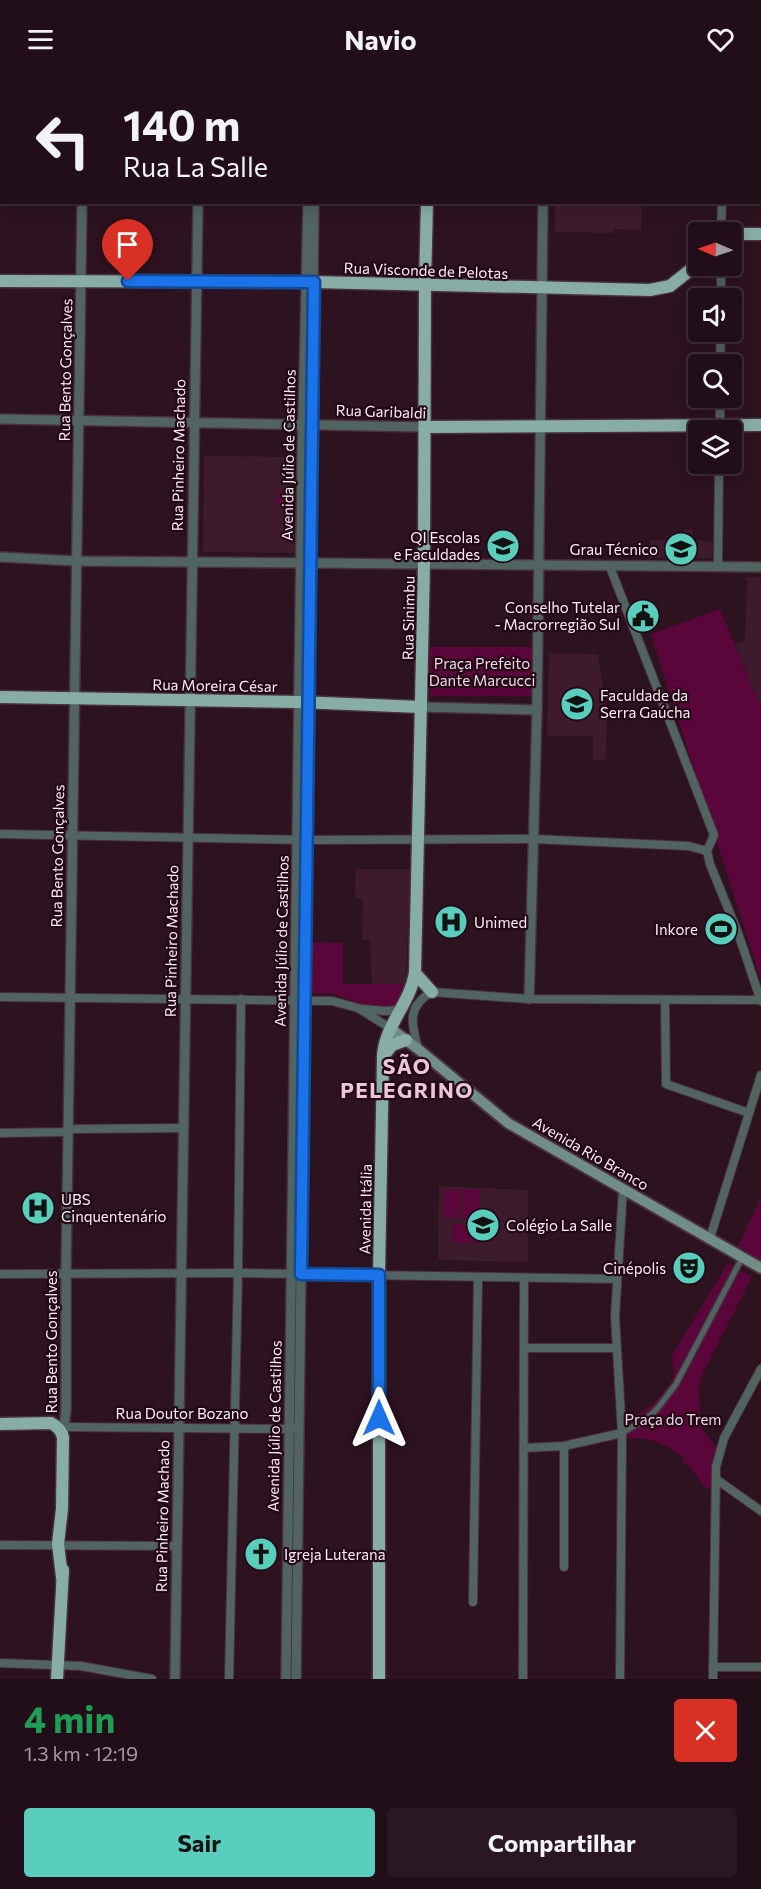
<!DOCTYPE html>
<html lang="pt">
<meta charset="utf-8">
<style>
:root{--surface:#220e18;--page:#2a1721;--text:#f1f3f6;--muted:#a29ca2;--line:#3f2e37;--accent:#5acebc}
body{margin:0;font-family:Commissioner,sans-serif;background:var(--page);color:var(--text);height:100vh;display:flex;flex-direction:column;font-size:22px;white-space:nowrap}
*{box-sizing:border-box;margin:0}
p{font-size:20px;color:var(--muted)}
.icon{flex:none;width:33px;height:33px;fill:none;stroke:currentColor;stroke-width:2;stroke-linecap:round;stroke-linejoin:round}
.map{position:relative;height:1601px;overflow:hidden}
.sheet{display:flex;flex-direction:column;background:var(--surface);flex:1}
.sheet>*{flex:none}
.banner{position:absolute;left:0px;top:0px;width:762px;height:126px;box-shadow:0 3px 15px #0003,0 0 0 2px var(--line);background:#220e18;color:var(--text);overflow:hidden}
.needle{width:39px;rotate:272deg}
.controls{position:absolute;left:688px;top:144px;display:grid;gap:12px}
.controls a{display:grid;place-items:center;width:54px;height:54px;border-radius:6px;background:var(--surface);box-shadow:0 3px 15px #0003,0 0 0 2px var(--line);font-size:30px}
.pin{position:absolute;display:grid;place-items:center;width:51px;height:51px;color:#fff;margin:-62px -26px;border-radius:50% 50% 50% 0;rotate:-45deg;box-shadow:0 0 6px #0007}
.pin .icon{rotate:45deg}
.me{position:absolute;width:66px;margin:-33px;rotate:0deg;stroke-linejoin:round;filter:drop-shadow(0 0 4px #0008)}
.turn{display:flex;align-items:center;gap:21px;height:126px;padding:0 24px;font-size:27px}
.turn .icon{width:78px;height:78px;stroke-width:2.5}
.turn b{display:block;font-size:42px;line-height:51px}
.round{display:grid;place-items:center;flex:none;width:63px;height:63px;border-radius:6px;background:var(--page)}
.summary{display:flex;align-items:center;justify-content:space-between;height:102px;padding:0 24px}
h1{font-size:36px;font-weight:700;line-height:45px;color:#1e9e55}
.button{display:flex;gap:12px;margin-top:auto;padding:12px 24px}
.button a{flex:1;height:69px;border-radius:6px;background:var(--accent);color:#111;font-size:24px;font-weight:700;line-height:69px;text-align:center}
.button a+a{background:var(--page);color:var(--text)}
header{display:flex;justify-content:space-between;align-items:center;height:78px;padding:0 24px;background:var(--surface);font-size:27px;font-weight:700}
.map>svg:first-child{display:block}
.built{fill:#3d1b2c}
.green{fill:#5a063a}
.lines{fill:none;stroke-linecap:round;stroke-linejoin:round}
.pedestrian-casing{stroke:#4a313e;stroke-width:8}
.minor-casing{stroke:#4a313e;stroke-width:10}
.tertiary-casing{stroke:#4a313e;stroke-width:12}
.secondary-casing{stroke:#4a313e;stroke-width:14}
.primary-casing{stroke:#4a313e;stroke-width:15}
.pedestrian{stroke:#526461;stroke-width:5}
.minor{stroke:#526461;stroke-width:8}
.tertiary{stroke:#526461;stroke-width:9}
.secondary{stroke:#708d88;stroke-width:10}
.primary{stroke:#87ada6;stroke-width:12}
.route-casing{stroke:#114b97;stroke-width:15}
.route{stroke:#1a73e8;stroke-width:10}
.labels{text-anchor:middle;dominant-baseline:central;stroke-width:4.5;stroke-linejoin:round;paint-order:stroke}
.street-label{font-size:15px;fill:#feedf4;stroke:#230917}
.poi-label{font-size:15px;fill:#feedf4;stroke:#230917;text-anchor:end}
.park-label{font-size:15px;fill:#f0d7e2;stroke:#230917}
.district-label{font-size:21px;font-weight:bold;letter-spacing:1.5px;fill:#ecc5d6;stroke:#230917}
</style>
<header><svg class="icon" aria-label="menu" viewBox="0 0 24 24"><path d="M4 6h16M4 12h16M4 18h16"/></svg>Navio<svg class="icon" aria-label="heart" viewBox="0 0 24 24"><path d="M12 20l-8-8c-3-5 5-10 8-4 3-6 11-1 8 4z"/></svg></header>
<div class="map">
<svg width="761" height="1601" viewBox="0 0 761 1601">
<rect width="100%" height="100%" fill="#2d1220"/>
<!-- built -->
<g class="built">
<polygon points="555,0 649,0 555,2"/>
<polygon points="555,125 642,125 641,152 614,151 613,155 555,154"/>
<polygon points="204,378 298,379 297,475 203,474"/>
<polygon points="685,451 693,452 692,462 713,463 713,480 649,480 650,462 684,461"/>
<polygon points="747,499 761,499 761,630 735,566 745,562"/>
<polygon points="549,575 598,576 607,638 606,681 593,683 593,658 547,658"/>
<polygon points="356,791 410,791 406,906 372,906 370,863 362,862 363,821 355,820"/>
<polygon points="439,1108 528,1112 528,1184 438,1182"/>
</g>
<!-- green -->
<g class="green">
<polygon points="282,412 285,412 289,420 284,425 274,427 277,418"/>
<polygon points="720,531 761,630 761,903 651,556"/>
<rect x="430" y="569" width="104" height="49"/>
<path d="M312,864L343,865V906H406C404,911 402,920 399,924C384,941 348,919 332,916C326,915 319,916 313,915L311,911Z"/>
<polygon points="444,1111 460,1111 459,1140 444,1140"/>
<polygon points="462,1111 480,1111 480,1140 461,1140"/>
<polygon points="761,1120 761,1186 736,1172"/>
<rect x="453" y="1146" width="28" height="19"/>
<path d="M728,1185L752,1199L701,1299L699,1313L701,1350L718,1371L715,1411H706L691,1390L683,1384V1379C662,1364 650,1359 624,1360L622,1337C626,1337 632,1337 637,1336C652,1331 667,1311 675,1297L671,1279Z"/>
</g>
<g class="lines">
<!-- pedestrian casing -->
<g class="pedestrian-casing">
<polyline id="pedestrian" points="622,1355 647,1340 657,1331 676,1306 742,1180"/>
</g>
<!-- minor casing -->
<g class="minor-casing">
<g id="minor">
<polyline points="737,0 737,2"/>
<polyline points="0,66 2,66"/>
<polyline points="760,73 761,73"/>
<polyline points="721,154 722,124"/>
<polyline points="721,220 721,188"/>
<polyline points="720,286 721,254"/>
<polyline points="720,351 720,320"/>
<polyline points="718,488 719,386"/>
<polyline points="610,489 714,757 707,773 710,786 738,855 761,923"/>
<polyline points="0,756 306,762 533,761 689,768 707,773"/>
<polyline points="0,919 332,923 358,930 390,950"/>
<polyline points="665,922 666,1006 749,1035"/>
<polyline points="363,931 385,933 400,932"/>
<path d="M418,970C411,945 407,928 432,914L529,921L761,922"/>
<polyline points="0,1055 63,1054 72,1051 183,1050"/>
<polyline points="710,1160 761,997"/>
<polyline points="0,1196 238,1195 617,1201"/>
<polyline points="524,1270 616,1270"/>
<polyline points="65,1349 295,1351"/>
<polyline points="564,1368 564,1489"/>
<polyline points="524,1370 564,1368 622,1355"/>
<polyline points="716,1401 761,1433"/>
<polyline points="0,1467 177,1468"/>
<polyline points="473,1524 478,1199"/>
<polyline points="0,1585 81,1588 152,1601"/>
<polyline points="713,1589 761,1589"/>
<polyline points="229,1601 238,1195 241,921"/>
<polyline points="523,1601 524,1200"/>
<polyline points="620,1601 622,1355 615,1239 623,1111"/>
<polyline points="713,1601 716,1389 724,1360 761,1291"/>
</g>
</g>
<!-- tertiary casing -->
<g class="tertiary-casing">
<g id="tertiary">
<polyline points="84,2 84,0"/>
<polyline points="198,2 199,0"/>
<polyline points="312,2 312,0"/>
<polyline points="545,2 545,0"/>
<polyline points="0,341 425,349"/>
<polyline points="0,479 76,483 761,489"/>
<polyline points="421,629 537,632"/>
<polyline points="529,921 537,632 543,124"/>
<polyline points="63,1359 66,1331 66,1196 82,124"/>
<polyline points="175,1601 198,124"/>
<polyline points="286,1601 302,381 308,124"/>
<polyline points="296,1601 314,124"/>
</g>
</g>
<!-- secondary casing -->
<g class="secondary-casing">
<polyline id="secondary" points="390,950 418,971 508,1045 761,1190"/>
</g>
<!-- primary casing -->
<g class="primary-casing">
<g id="primary">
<polyline points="419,2 419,0"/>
<polyline points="732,158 739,156 761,156"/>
<polyline points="0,203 314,204 650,212 670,208 699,185"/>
<polyline points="425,349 761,347"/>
<polyline points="0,619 299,624 421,629"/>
<polyline points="415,895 432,914"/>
<polyline points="383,979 392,967 406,962"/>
<path d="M0,1346L51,1345C57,1348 61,1352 63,1359L62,1431L58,1466L62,1499"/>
<polyline points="57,1601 63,1492"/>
<path d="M379,1601V1197L383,979C384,948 410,926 415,895L424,486L425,207L427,124"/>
</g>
</g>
<!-- pedestrian -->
<use href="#pedestrian" class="pedestrian"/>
<!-- minor -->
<use href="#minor" class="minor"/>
<!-- tertiary -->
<use href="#tertiary" class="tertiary"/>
<!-- secondary -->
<use href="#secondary" class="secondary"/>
<!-- primary -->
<use href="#primary" class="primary"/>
</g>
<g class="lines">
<!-- route casing -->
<g class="route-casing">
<polyline id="route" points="128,203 314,204 301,1196 379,1197 379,1340"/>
</g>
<!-- route -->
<use href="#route" class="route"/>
</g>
<!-- icons -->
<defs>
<g id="university-disc" transform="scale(1.725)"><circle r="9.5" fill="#5acebc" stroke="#230917"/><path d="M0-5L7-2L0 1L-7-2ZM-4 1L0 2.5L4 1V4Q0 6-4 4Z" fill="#111"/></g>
<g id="civic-disc" transform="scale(1.725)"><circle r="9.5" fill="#5acebc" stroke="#230917"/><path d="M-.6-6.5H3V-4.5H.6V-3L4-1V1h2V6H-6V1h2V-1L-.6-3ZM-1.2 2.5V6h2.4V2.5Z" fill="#111"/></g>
<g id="hospital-disc" transform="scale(1.725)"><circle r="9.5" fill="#5acebc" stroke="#230917"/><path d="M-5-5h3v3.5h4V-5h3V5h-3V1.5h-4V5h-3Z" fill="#111"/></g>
<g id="stadium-disc" transform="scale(1.725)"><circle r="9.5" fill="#5acebc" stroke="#230917"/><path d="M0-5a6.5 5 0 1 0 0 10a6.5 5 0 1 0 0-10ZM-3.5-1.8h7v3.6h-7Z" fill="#111"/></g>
<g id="school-disc" transform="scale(1.725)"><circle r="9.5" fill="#5acebc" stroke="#230917"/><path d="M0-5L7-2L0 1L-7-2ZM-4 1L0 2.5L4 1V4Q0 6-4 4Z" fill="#111"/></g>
<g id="theatre-disc" transform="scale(1.725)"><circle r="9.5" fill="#5acebc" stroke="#230917"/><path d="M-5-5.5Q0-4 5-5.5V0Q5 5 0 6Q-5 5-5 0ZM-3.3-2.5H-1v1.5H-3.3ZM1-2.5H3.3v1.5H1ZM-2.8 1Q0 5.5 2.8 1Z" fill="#111"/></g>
<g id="church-disc" transform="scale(1.725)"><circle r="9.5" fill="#5acebc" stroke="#230917"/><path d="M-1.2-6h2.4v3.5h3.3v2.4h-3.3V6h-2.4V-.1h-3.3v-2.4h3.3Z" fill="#111"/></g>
</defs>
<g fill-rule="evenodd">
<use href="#university-disc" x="503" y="468"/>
<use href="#university-disc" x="681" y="471"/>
<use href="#civic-disc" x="643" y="538"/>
<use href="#university-disc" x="577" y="626"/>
<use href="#hospital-disc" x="451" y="844"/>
<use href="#stadium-disc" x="721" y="851"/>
<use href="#hospital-disc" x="38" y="1130"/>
<use href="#school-disc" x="483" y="1147"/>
<use href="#theatre-disc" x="689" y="1190"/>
<use href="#church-disc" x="261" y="1476"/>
</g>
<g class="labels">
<!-- street labels -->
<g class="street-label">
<text transform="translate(426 192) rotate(2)">Rua Visconde de Pelotas</text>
<text transform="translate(65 292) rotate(-89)">Rua Bento Gonçalves</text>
<text transform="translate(381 333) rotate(2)">Rua Garibaldi</text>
<text transform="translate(178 377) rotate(-89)">Rua Pinheiro Machado</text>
<text transform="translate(288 377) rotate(-89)">Avenida Júlio de Castilhos</text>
<text transform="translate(408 540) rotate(-89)">Rua Sinimbu</text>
<text transform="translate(215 607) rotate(1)">Rua Moreira César</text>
<text transform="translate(57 778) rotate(-89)">Rua Bento Gonçalves</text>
<text transform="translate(171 863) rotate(-89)">Rua Pinheiro Machado</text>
<text transform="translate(281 863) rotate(-89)">Avenida Júlio de Castilhos</text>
<text transform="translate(591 1075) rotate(30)">Avenida Rio Branco</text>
<text transform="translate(365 1131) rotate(-89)">Avenida Itália</text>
<text transform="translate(51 1264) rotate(-90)">Rua Bento Gonçalves</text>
<text x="182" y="1335">Rua Doutor Bozano</text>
<text transform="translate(274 1348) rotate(-89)">Avenida Júlio de Castilhos</text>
<text transform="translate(162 1438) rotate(-89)">Rua Pinheiro Machado</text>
</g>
<!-- poi labels -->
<g class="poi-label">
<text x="480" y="459">QI Escolas<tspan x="480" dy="17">e Faculdades</tspan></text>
<text x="658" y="471">Grau Técnico</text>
<text x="620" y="529">Conselho Tutelar<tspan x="620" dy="17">- Macrorregião Sul</tspan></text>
<text x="600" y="617" text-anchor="start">Faculdade da<tspan x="600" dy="17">Serra Gaúcha</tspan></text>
<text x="474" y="844" text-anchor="start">Unimed</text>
<text x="698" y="851">Inkore</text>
<text x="61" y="1121" text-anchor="start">UBS<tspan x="61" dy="17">Cinquentenário</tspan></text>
<text x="506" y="1147" text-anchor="start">Colégio La Salle</text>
<text x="666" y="1190">Cinépolis</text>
<text x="284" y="1476" text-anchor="start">Igreja Luterana</text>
</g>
<!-- park labels -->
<g class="park-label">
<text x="482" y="585">Praça Prefeito<tspan x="482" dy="17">Dante Marcucci</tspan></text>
<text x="673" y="1341">Praça do Trem</text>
</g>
<!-- district labels -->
<g class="district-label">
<text x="407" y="987">SÃO<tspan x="407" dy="24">PELEGRINO</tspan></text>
</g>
</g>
</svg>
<div class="controls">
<a><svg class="needle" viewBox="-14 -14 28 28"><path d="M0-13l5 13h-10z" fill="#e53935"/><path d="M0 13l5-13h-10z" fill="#a29ca2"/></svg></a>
<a><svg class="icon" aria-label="sound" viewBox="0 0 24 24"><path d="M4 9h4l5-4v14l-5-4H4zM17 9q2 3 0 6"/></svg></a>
<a><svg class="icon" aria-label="search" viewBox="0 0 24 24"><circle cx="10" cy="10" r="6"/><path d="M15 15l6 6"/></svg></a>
<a><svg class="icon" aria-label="layers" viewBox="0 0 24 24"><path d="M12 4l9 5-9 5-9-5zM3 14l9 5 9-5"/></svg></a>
</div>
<div class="pin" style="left:128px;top:203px;background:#d93025"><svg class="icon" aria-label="arrive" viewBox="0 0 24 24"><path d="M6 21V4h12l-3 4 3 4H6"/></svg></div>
<svg class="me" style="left:379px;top:1340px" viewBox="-20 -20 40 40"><path d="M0-17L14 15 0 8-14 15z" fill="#1a73e8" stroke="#fff" stroke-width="4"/></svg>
<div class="banner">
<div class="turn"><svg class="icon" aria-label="left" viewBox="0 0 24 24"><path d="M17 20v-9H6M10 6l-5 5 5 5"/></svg><div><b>140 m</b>Rua La Salle</div></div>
</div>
</div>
<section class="sheet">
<div class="summary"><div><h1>4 min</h1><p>1.3 km · 12:19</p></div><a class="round" style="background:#d93025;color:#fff"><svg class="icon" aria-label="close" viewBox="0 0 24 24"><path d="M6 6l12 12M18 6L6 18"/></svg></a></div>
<div class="button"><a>Sair</a><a>Compartilhar</a></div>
</section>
